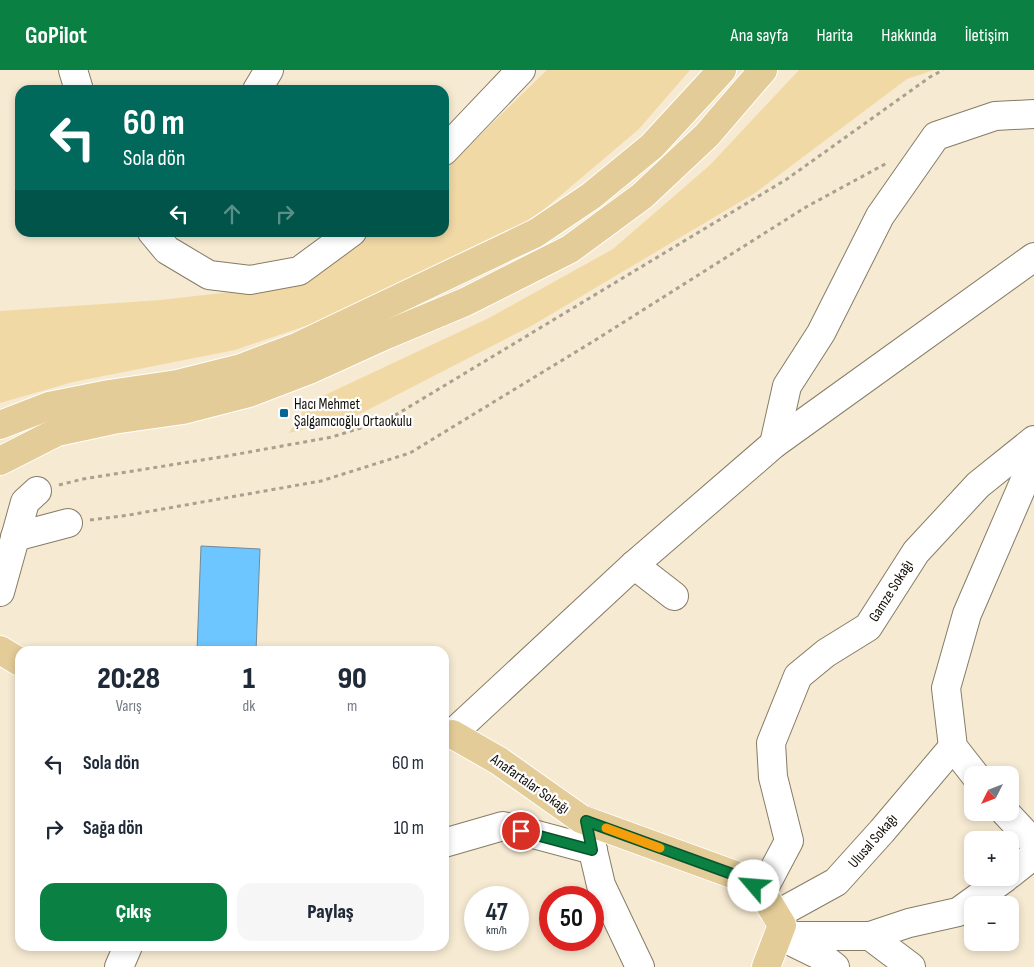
<!DOCTYPE html>
<html lang="tr">
<meta charset="utf-8">
<style>
:root{--surface:#fff;--page:#f6f6f7;--text:#1f2937;--muted:#747a83;--accent:#0b8043}
body{margin:0;font-family:"Sofia Sans Condensed",sans-serif;background:var(--page);color:var(--text);height:100vh;display:flex;flex-direction:column;font-size:19px;white-space:nowrap}
*{box-sizing:border-box;margin:0}
p{font-size:16px;color:var(--muted)}
.icon{flex:none;width:28px;height:28px;fill:none;stroke:currentColor;stroke-width:2;stroke-linecap:round;stroke-linejoin:round}
.map{position:relative;flex:1;overflow:hidden}
.details{position:absolute;left:15px;top:576px;width:434px;height:305px;display:flex;flex-direction:column;background:var(--surface);border-radius:15px;box-shadow:0 2px 8px #0003}
.details>*{flex:none}
.banner{position:absolute;left:15px;top:15px;width:434px;height:152px;border-radius:15px;box-shadow:0 2px 8px #0003;background:#00695c;color:#fff;overflow:hidden}
.needle{width:32px;rotate:228deg}
.buttons{position:absolute;left:964px;top:696px;display:grid;gap:10px}
.buttons a{display:grid;place-items:center;width:55px;height:55px;border-radius:10px;background:var(--surface);box-shadow:0 2px 8px #0003;font-size:25px}
.speed{position:absolute;left:464px;top:816px;display:flex;gap:10px;font-size:25px;font-weight:700;text-align:center}
.speed>*{display:grid;place-content:center;width:65px;height:65px;border-radius:50%;background:var(--surface);box-shadow:0 2px 8px #0003;line-height:1}
.speed small{font-size:12px;font-weight:400}
.speed .limit{border:8px solid #d22;background:#fff;color:#111}
.pin{position:absolute;display:grid;place-items:center;width:42px;height:42px;color:#fff;margin:-21px;border:2px solid #fff;border-radius:50%;box-shadow:0 1px 5px #0007}
.me{position:absolute;width:55px;margin:-28px;rotate:297deg;stroke-linejoin:round;filter:drop-shadow(0 0 4px #0008)}
.turn{display:flex;align-items:center;gap:18px;height:105px;padding:0 25px;font-size:22px}
.turn .icon{width:65px;height:65px;stroke-width:2.5}
.turn b{display:block;font-size:35px;line-height:42px}
.lanes{display:flex;align-items:center;height:48px;padding:0 25px;background:#0003;justify-content:center;gap:25px;direction:ltr}
.lanes .off{opacity:.35}
.eta{display:flex;justify-content:space-evenly;align-items:center;height:85px;text-align:center}
.eta b{font-size:30px;font-weight:800;line-height:35px}
.primary-button{display:flex;gap:10px;margin-top:auto;padding:10px 25px}
.primary-button a{flex:1;height:58px;border-radius:15px;background:var(--accent);color:#fff;font-size:20px;font-weight:800;line-height:58px;text-align:center}
.primary-button a+a{background:var(--page);color:var(--text)}
ul{padding:0;list-style:none}
li{display:flex;align-items:center;gap:15px;height:65px;padding:0 25px}
li div{flex:1}
li b{display:block;font-size:19px}
li em{font-style:normal}
header{display:flex;align-items:center;gap:30px;box-sizing:border-box;height:70px;padding:0 25px;background:var(--accent);color:#fff}
header strong{font-size:24px}
nav{display:flex;gap:28px;margin-inline-start:auto;font-size:18px}
.map>svg:first-child{display:block}
.green{fill:#f1d9a6}
.building{fill:#6dc6ff;stroke:#738998}
.lines{fill:none;stroke-linecap:round;stroke-linejoin:round}
.minor-casing{stroke:#867c66;stroke-width:30}
.major-casing{stroke:#fff;stroke-width:30}
.path{stroke:#aaa08e;stroke-width:3;stroke-dasharray:4 4;stroke-linecap:butt}
.minor{stroke:#fff;stroke-width:28}
.major{stroke:#e4cc98;stroke-width:28}
.route-casing{stroke:#07532c;stroke-width:12}
.route{stroke:#0b8043;stroke-width:9}
.slow{stroke:#f59e0b;stroke-width:9}
.poi-dot{fill:#056796;stroke:#fff;stroke-width:2}
.labels{text-anchor:middle;dominant-baseline:central;stroke-width:4.5;stroke-linejoin:round;paint-order:stroke}
.poi-label{font-size:15px;fill:#110d06;stroke:#fff;text-anchor:start}
.street-label{font-size:15px;fill:#110d06;stroke:#fff}
</style>
<header>
<strong>GoPilot</strong>
<nav><a>Ana sayfa</a><a>Harita</a><a>Hakkında</a><a>İletişim</a></nav>
</header>
<div class="map">
<svg width="1034" height="897" viewBox="0 0 1034 897">
<rect width="100%" height="100%" fill="#f6ead2"/>
<!-- green -->
<g class="green">
<polygon points="547,0 690,0 639,59 528,153 364,236 235,280 73,312 0,333 0,241 161,230 299,214 371,163 444,162 444,100"/>
<polygon points="799,0 934,0 907,9 755,123 533,255 352,348 289,363 308,333 489,248 613,179 710,95"/>
</g>
<!-- building -->
<polygon class="building" points="201,476 260,479 256,581 197,581"/>
<g class="lines">
<!-- minor casing -->
<g class="minor-casing">
<g id="minor">
<polyline points="73,0 79,20"/>
<polyline points="257,20 269,0"/>
<polyline points="444,81 521,0"/>
<polyline points="152,162 167,180 209,205 250,210 299,201 352,162"/>
<polyline points="774,374 787,316 821,263 880,146 936,66 995,46 1034,44"/>
<polyline points="15,467 68,453"/>
<polyline points="634,495 674,526"/>
<polyline points="0,522 25,432 37,421"/>
<polyline points="452,664 634,495 774,374 1034,187"/>
<polyline points="975,705 953,677 946,618 967,544 1034,389"/>
<polyline points="1005,742 1034,773"/>
<polyline points="586,751 601,815 640,897"/>
<polyline points="444,773 503,756 593,780"/>
<polyline points="1010,804 1034,785"/>
<polyline points="762,822 789,771 773,707 771,673 798,606 826,583 868,557 916,482 978,415 1034,370"/>
<polyline points="776,845 836,812 882,761 953,677"/>
<polyline points="778,866 870,866 911,897"/>
<polyline points="870,866 909,853 958,842 1005,808"/>
<polyline points="786,869 821,886 835,897"/>
<polyline points="119,897 128,876"/>
</g>
</g>
<!-- major casing -->
<g class="major-casing">
<g id="major">
<polyline points="0,355 49,336 109,324 177,314 241,298 299,276 536,163 591,126 652,76 722,0"/>
<polyline points="0,391 57,362 113,350 183,340 249,323 309,300 386,265 465,232 570,179 642,126 707,65 763,0"/>
<polyline points="0,580 20,592"/>
<polyline points="444,666 452,664 499,691 581,749 746,809 762,822 782,855 766,897"/>
</g>
</g>
<!-- path -->
<g class="path">
<polyline points="59,415 83,409 227,386 332,367 389,349 787,109 930,7 943,0"/>
<polyline points="90,450 129,445 321,411 410,383 597,269 806,137 887,93"/>
</g>
<!-- minor -->
<use href="#minor" class="minor"/>
<!-- major -->
<use href="#major" class="major"/>
</g>
<g class="lines">
<!-- route casing -->
<g class="route-casing">
<polyline id="route" points="521,761 592,780 586,751 746,809 754,816"/>
</g>
<!-- route -->
<use href="#route" class="route"/>
<!-- slow -->
<polyline class="slow" points="606,758 660,778"/>
</g>
<!-- markers -->
<rect class="poi-dot" x="279" y="338" width="10" height="10" rx="2.5"/>
<g class="labels">
<!-- poi labels -->
<g class="poi-label">
<text x="294" y="334">Hacı Mehmet<tspan x="294" dy="17">Şalgamcıoğlu Ortaokulu</tspan></text>
</g>
<!-- street labels -->
<g class="street-label">
<text transform="translate(891 521) rotate(-58)">Gamze Sokağı</text>
<text transform="translate(530 714) rotate(35)">Anafartalar Sokağı</text>
<text transform="translate(873 771) rotate(-49)">Ulusal Sokağı</text>
</g>
</g>
</svg>
<div class="buttons">
<a><svg class="needle" viewBox="-14 -14 28 28"><path d="M0-13l5 13h-10z" fill="#e53935"/><path d="M0 13l5-13h-10z" fill="#747a83"/></svg></a>
<a>+</a>
<a>−</a>
</div>
<div class="speed"><div>47<small>km/h</small></div><div class="limit">50</div></div>
<div class="pin" style="left:521px;top:761px;background:#d93025"><svg class="icon" aria-label="arrive" viewBox="0 0 24 24"><path d="M6 21V4h12l-3 4 3 4H6"/></svg></div>
<svg class="me" style="left:754px;top:816px" viewBox="-20 -20 40 40"><circle r="19" fill="#fff"/><path d="M0-13L10 11 0 6-10 11z" fill="#0b8043"/></svg>
<div class="banner">
<div class="turn"><svg class="icon" aria-label="left" viewBox="0 0 24 24"><path d="M17 20v-9H6M10 6l-5 5 5 5"/></svg><div><b>60 m</b>Sola dön</div></div>
<div class="lanes"><svg class="icon" aria-label="left" viewBox="0 0 24 24"><path d="M17 20v-9H6M10 6l-5 5 5 5"/></svg><svg class="icon off" aria-label="ahead" viewBox="0 0 24 24"><path d="M12 20V5M6 11l6-6 6 6"/></svg><svg class="icon off" aria-label="right" viewBox="0 0 24 24"><path d="M7 20v-9h11M14 6l5 5-5 5"/></svg></div>
</div>
<section class="details">
<div class="eta">
<div><b>20:28</b><p>Varış</p></div>
<div><b>1</b><p>dk</p></div>
<div><b>90</b><p>m</p></div>
</div>
<ul>
<li><svg class="icon" aria-label="left" viewBox="0 0 24 24"><path d="M17 20v-9H6M10 6l-5 5 5 5"/></svg><div><b>Sola dön</b></div><em>60 m</em></li>
<li><svg class="icon" aria-label="right" viewBox="0 0 24 24"><path d="M7 20v-9h11M14 6l5 5-5 5"/></svg><div><b>Sağa dön</b></div><em>10 m</em></li>
</ul>
<div class="primary-button"><a>Çıkış</a><a>Paylaş</a></div>
</section>
</div>
